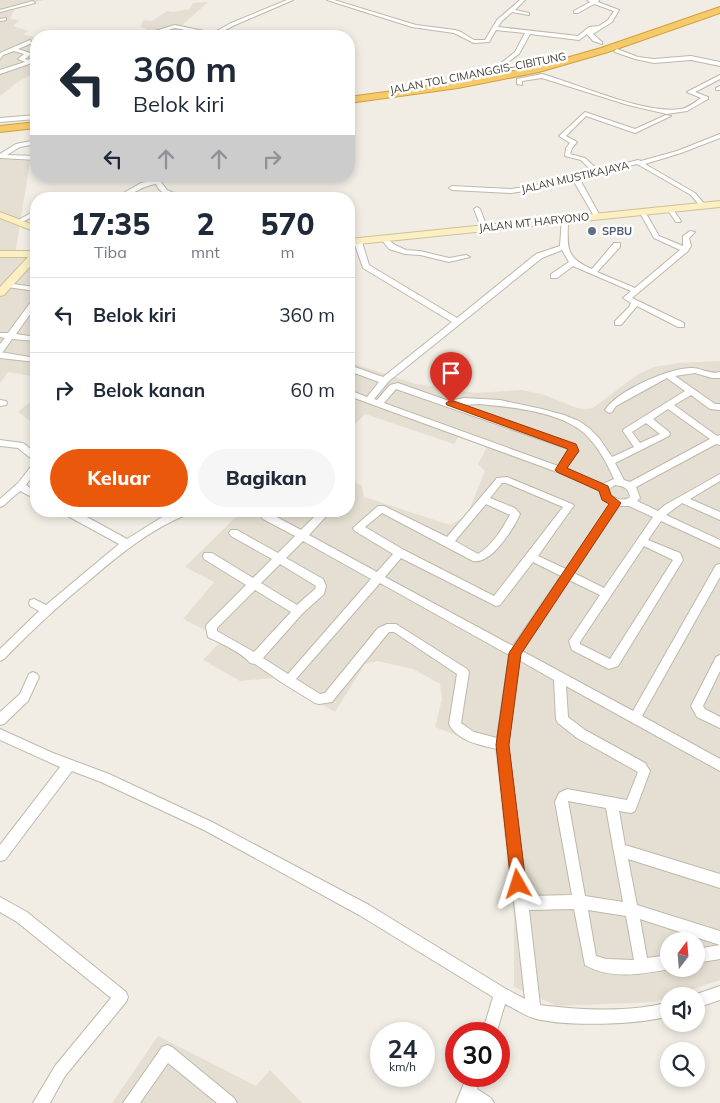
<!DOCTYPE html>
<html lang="id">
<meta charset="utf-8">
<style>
:root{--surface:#fff;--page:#f6f6f7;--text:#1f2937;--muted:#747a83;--line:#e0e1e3;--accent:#ea580c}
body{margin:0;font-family:Mulish,sans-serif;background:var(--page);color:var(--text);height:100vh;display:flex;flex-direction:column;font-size:19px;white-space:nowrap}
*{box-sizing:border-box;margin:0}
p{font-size:16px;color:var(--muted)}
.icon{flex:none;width:28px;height:28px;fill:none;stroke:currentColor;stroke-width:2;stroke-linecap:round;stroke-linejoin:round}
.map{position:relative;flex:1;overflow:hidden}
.sheet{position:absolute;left:30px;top:192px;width:325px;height:325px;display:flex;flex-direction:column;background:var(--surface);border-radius:20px;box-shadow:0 2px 8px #0003}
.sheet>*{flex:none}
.top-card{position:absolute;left:30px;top:30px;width:325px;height:152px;border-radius:20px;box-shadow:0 2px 8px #0003;background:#fff;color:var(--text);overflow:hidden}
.needle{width:32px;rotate:16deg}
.buttons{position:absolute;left:660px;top:932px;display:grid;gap:10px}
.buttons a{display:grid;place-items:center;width:45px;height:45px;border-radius:50%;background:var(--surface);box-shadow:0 2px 8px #0003;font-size:25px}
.speed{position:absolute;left:370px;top:1022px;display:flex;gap:10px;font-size:25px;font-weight:700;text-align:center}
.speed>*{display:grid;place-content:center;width:65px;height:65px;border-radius:50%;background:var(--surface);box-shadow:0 2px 8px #0003;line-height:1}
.speed small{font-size:12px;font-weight:400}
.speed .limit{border:8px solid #d22;background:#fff;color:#111}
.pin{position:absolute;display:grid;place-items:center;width:42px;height:42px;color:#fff;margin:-51px -21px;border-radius:50% 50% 50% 0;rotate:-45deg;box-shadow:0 0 5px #0007}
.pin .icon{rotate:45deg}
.me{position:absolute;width:55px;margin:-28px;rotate:354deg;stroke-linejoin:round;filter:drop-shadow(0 0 4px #0008)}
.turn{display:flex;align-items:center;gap:18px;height:105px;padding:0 20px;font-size:22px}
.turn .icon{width:65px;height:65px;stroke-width:2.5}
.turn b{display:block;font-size:35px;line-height:42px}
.lanes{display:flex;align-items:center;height:48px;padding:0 20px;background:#0003;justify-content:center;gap:25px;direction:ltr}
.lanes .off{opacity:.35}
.eta{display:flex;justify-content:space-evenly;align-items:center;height:85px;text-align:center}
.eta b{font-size:30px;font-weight:800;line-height:35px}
.cta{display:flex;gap:10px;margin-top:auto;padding:10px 20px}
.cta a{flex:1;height:58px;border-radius:30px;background:var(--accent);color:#fff;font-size:20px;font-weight:800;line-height:58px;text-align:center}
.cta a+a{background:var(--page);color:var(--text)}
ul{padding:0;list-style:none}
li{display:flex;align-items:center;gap:15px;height:75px;padding:0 20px;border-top:1px solid var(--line)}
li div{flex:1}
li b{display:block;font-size:19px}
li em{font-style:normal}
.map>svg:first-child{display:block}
.residential{fill:#e4dfd2;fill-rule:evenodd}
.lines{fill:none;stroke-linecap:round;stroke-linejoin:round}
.street-casing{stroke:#beb8aa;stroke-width:2}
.secondary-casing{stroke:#cec196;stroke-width:2}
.highway-casing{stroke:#d39f3b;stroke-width:2}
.street{fill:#fff;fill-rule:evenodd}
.secondary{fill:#fbefc3;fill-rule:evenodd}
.highway{fill:#f5ca6a;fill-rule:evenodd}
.route{fill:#ea580c;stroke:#983908}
.service-dot{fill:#5c6f8a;stroke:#fff;stroke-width:2}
.labels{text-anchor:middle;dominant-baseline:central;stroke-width:5;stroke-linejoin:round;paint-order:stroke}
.far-street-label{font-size:11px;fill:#423d34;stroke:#fff}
.far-service-label{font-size:11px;font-weight:bold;fill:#4e5e75;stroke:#fff;text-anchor:start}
</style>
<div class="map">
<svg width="720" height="1103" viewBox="0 0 720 1103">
<rect width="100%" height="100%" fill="#f1ede4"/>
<!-- residential -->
<g class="residential">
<polygon points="0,0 44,0 15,8 10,19 20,20 13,26 29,31 23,34 36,38 36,72 16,83 0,96"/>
<polygon points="208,2 170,36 139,36 148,31 141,26 143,20 152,21 167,11 173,12 190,9 193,3"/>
<polygon points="0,159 30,161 15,255 36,255 36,377 8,372 0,383"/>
<path d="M720,361V980L654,1002L557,1006L514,987V920L495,750L435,727L442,699L440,684L413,669L377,661L365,664L335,712L274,678L240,681L203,660L223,639L183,619L214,582L185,567L242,511L260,517L269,511H349V479L362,486L364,497L450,525L467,515L485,471L478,464L487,447L459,436L454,444L365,414L352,427L349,426V362L416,384L476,393L521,390L542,394L577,408L587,409L593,408L637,375L654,367L679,363ZM669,941H696V969H669Z"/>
<polygon points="36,397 36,425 18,412"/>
<polygon points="158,1036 256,1086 270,1070 302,1103 112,1103"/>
</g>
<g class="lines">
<!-- street casing -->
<g class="street-casing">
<g id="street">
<polygon points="287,0 293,0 235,25 213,36 208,36 209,35 175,28 158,33 155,31 175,25 213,33 231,23"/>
<polygon points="327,0 334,0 416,25 455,30 461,32 474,40 485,40 497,20 520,0 525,0 515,10 529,13 529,15 512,12 501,22 498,27 578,36 589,27 599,26 608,20 614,11 594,4 578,13 574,13 574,11 590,2 587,0 599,0 598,2 619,10 612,22 593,34 602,42 602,44 593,41 587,34 594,29 579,40 530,34 519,54 504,65 501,63 515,52 525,33 496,30 489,42 474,43 454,33 412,27"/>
<polygon points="33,1 35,3 0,12 0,10"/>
<polygon points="6,18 6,20 0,21 0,19"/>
<polygon points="30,40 32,43 18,49 30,53 30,55 25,59 28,60 36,55 36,59 29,64 0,74 0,70 25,62 18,59 24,54 14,51 3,55 0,59 0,53"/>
<polygon points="617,49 638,57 654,59 691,56 720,62 720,66 691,60 654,63 635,59 615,52 614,51"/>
<path d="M542,74C578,84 646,115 681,109C688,108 695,102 701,98L687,92L720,75V79L695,92L708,97V99L687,111L667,114L628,105L542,78L522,81V85L517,84V79Z"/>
<polygon points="720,86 720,90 716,90 716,88"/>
<polygon points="585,112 635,129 666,115 671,116 635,133 586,116 566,136 577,142 572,148 570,154 585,158 598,170 638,160 641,161 677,151 720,134 720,138 681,153 645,164 695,193 706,206 705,207 701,207 691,195 637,164 579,178 600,216 597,218 594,216 573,180 532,190 511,193 452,190 449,188 452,186 511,189 532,186 592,171 581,160 565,156 566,148 570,143 559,136"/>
<polygon points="36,115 36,119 0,122 0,118"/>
<polygon points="36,140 36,144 20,147 7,155 36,156 36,160 0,158 0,154 16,144"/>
<path d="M160,176H167L161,182L167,190L188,199C175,199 162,197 156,184C139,186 129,199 113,199L141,183L156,180Z"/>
<polygon points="477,207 480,209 487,227 486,228 481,227 474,209"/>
<polygon points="668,208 672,208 681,221 680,222 676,222 667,209"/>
<polygon points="36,210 36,215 20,223 15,222"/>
<path d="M640,210H644L659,236L683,246V236L690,231L695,232L689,238L691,246L688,251L632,298L684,323V327H678L637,306L621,325H615V321L629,307L631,303L623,298L631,291L573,266L557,278H551V274L569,262L562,250L542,258L389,381L374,399L377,400L390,385L398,383L449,401L464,398L500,400L542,409L564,415L579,421L589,428L599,438L612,457L634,447L623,431L624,429L685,391L667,378L616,406L612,412L609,413L605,410C617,391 667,369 690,368C701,367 709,375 720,372V378H712L695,373L675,376L715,404H720V410L710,409L691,395L674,405L717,436L720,435V445L716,444L636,487L640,498L637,501L658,511L665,505L720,474V481L690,499L720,512V520L682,503L666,515L720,540V548L661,521L648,540L680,553L683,560L618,666L609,669L605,667L572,650L569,641L600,595L569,580L522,651L633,711L716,565L720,564V577L642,716L720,759V771L566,686L568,717L585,730L645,763L650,771L635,811L631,813L619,811L625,845L720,874V888L628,859L637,905L720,931V945L640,919L647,958L669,955L670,969C642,974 611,980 585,965L574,909L529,910L540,1005C579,1010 631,1013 669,1002V1016C638,1025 563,1027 533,1018C524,1015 514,1008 505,1004L496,1034H482L493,997L359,915L204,830L101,782L72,771L5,860L0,861V845L60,767L0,740V729L53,753L109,774L212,822L369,905L506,989L525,999L497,749C480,745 457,741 449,724L457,674L394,632H389L332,702L319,704L315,703L284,684L255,664L250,663C243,653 220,643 208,637L206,627L207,624L246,585L204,559L203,556L204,553H212L253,578L272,559L231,536L229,533L231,530H237L278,553L295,536L263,519L261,516L263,513H269L301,530L320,511H331L309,535L377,572L393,554L355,531L353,528L378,506H384L447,537L497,478L507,477L572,504L574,506L572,508L538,556L566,569L611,504L603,499L600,490L557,472L349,396V390L367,397L379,382L349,371V365L383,377L452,322L363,268L354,242L358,240L362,242L369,265L457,318L536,254L560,246L562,218L565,216L568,218C568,245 563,257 592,269L614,243H620V247L597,272L635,288L680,250L654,238L639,211ZM396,389L568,449V451L558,466L384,403ZM480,404C512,407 560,412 584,433C597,445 607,463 614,479L603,484L566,469L578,451L575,445L460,405ZM668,409L710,439L630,482L624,480L615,463L669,436L670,434L669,432L653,419ZM646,423L660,434L640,443L632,432ZM502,483H506L563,507L494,596L404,550L365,527L382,513L473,561C491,565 514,528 520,514L515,508L490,498ZM615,485C623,486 629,488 630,497C623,502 617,499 610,495L609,489ZM486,504L510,515C502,529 492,546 478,554L455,541ZM619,506H629L653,517L604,588L574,573ZM303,541L371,579L288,674L263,658L302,614L324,594L326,586L323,579L286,558ZM644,546L673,560L610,659L580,644V642ZM401,558L496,606L500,605L533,562L561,576L513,646L385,577ZM280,564L316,586L315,589L297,605L261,583ZM380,583L509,655L497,738L474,732L461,723L469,672L467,669L396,624H387L378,628L325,693L320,694L296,679ZM255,590L291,612L254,652L217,631V628ZM519,660L554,680L556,719L558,723L577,738L638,772L627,800L567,789L559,793L555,802L572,895L527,896L508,745ZM568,801L606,808L623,902L585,896ZM588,910L626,916L634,960L606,959L596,956Z"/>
<polygon points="382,238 386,238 395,245 406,250 420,251 449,258 466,255 470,257 449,262 420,255 405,254 389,249 382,240"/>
<polygon points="4,283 36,287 36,291 7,287 4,287"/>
<polygon points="33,299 36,299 36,306 16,334 36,337 36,341 12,339 3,352 0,352 36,358 36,362 0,358 0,344 5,338 0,337 0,333 8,333"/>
<polygon points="0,400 6,401 7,403 6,405 0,406"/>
<polygon points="0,440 23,443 36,453 36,461 33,460 18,448 0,446"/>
<polygon points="36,463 36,472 26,485 36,492 36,499 20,491 3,506 0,507 0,499 18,483 33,464"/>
<path d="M62,511H76L127,539L167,514L175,511H190L188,514C151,529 121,553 91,579C60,604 31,631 4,659L0,661V649L39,611L30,606L29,603L30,600L34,599L46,605L119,544L64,514Z"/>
<polygon points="720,655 720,671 703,706 705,709 720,717 720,728 697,717 691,706 716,657"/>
<polygon points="33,672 37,674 39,677 28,701 4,724 0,725 0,712 20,694 29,674"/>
<polygon points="0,897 27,912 126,992 128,997 126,1002 65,1076 50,1103 33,1103 55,1066 111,998 17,922 0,912"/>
<polygon points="720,945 720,959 696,963 696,949"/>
<polygon points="720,986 720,1000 696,1008 696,996 691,996"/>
<polygon points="167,1045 172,1047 234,1098 237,1103 217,1103 168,1063 140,1103 123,1103 162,1047"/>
<polygon points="467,1076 482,1076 477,1089 491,1098 494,1103 456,1103"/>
</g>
</g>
<!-- secondary casing -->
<g class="secondary-casing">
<g id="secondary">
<polygon points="720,201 720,207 349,245 349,239"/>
<polygon points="0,212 36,226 36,232 0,218"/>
<polygon points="0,251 36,251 36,260 4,295 0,296 0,287 28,257 0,257"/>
</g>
</g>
<!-- highway casing -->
<g class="highway-casing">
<g id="highway">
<polygon points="720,7 720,13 608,52 539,72 458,88 349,103 349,97 458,82 538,66 601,48"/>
<polygon points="36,122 36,128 0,132 0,126"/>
</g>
</g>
<!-- street -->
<use href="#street" class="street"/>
<!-- secondary -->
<use href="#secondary" class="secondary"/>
<!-- highway -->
<use href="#highway" class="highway"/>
</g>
<!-- route -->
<polygon class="route" points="451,400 576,444 579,451 567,468 608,486 611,495 621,503 521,654 509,745 526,884 523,890 518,892 513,890 511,884 496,745 509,653 609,504 602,500 599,491 557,472 555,470 568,449 447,405 446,403"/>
<!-- markers -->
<circle class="service-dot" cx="592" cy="231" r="5"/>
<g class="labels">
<!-- far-street labels -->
<g class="far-street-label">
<text transform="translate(478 73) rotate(-11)">JALAN TOL CIMANGGIS–CIBITUNG</text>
<text transform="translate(575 177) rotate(-13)">JALAN MUSTIKAJAYA</text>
<text transform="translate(534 222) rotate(-6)">JALAN MT HARYONO</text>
</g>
<!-- far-service labels -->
<g class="far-service-label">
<text x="602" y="231">SPBU</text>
</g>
</g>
</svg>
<div class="buttons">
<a><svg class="needle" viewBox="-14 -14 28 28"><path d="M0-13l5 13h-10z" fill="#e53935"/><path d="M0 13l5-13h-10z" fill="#747a83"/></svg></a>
<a><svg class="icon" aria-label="sound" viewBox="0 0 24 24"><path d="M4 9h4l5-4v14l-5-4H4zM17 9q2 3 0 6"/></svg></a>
<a><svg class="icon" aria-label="search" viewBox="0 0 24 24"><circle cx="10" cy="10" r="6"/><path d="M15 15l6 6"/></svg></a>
</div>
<div class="speed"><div>24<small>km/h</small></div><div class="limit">30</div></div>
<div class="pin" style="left:451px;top:403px;background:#d93025"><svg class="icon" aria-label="arrive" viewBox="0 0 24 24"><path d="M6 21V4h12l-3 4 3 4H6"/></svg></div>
<svg class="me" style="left:518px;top:884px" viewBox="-20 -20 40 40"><path d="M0-17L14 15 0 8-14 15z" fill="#ea580c" stroke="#fff" stroke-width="4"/></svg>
<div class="top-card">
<div class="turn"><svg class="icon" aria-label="left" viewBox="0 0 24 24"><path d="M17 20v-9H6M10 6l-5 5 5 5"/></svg><div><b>360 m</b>Belok kiri</div></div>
<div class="lanes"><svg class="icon" aria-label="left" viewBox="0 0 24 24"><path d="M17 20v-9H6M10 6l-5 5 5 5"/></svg><svg class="icon off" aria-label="ahead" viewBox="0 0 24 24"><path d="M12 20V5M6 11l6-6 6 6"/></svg><svg class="icon off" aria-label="ahead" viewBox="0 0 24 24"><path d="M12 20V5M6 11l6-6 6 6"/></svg><svg class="icon off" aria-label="right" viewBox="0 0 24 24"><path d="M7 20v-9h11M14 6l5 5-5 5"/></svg></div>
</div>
<section class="sheet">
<div class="eta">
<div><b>17:35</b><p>Tiba</p></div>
<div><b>2</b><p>mnt</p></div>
<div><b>570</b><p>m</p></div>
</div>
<ul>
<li><svg class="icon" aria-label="left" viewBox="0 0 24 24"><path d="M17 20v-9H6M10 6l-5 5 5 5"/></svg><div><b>Belok kiri</b></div><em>360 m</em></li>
<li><svg class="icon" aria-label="right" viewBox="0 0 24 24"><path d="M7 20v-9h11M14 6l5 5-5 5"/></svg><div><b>Belok kanan</b></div><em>60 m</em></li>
</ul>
<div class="cta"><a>Keluar</a><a>Bagikan</a></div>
</section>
</div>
